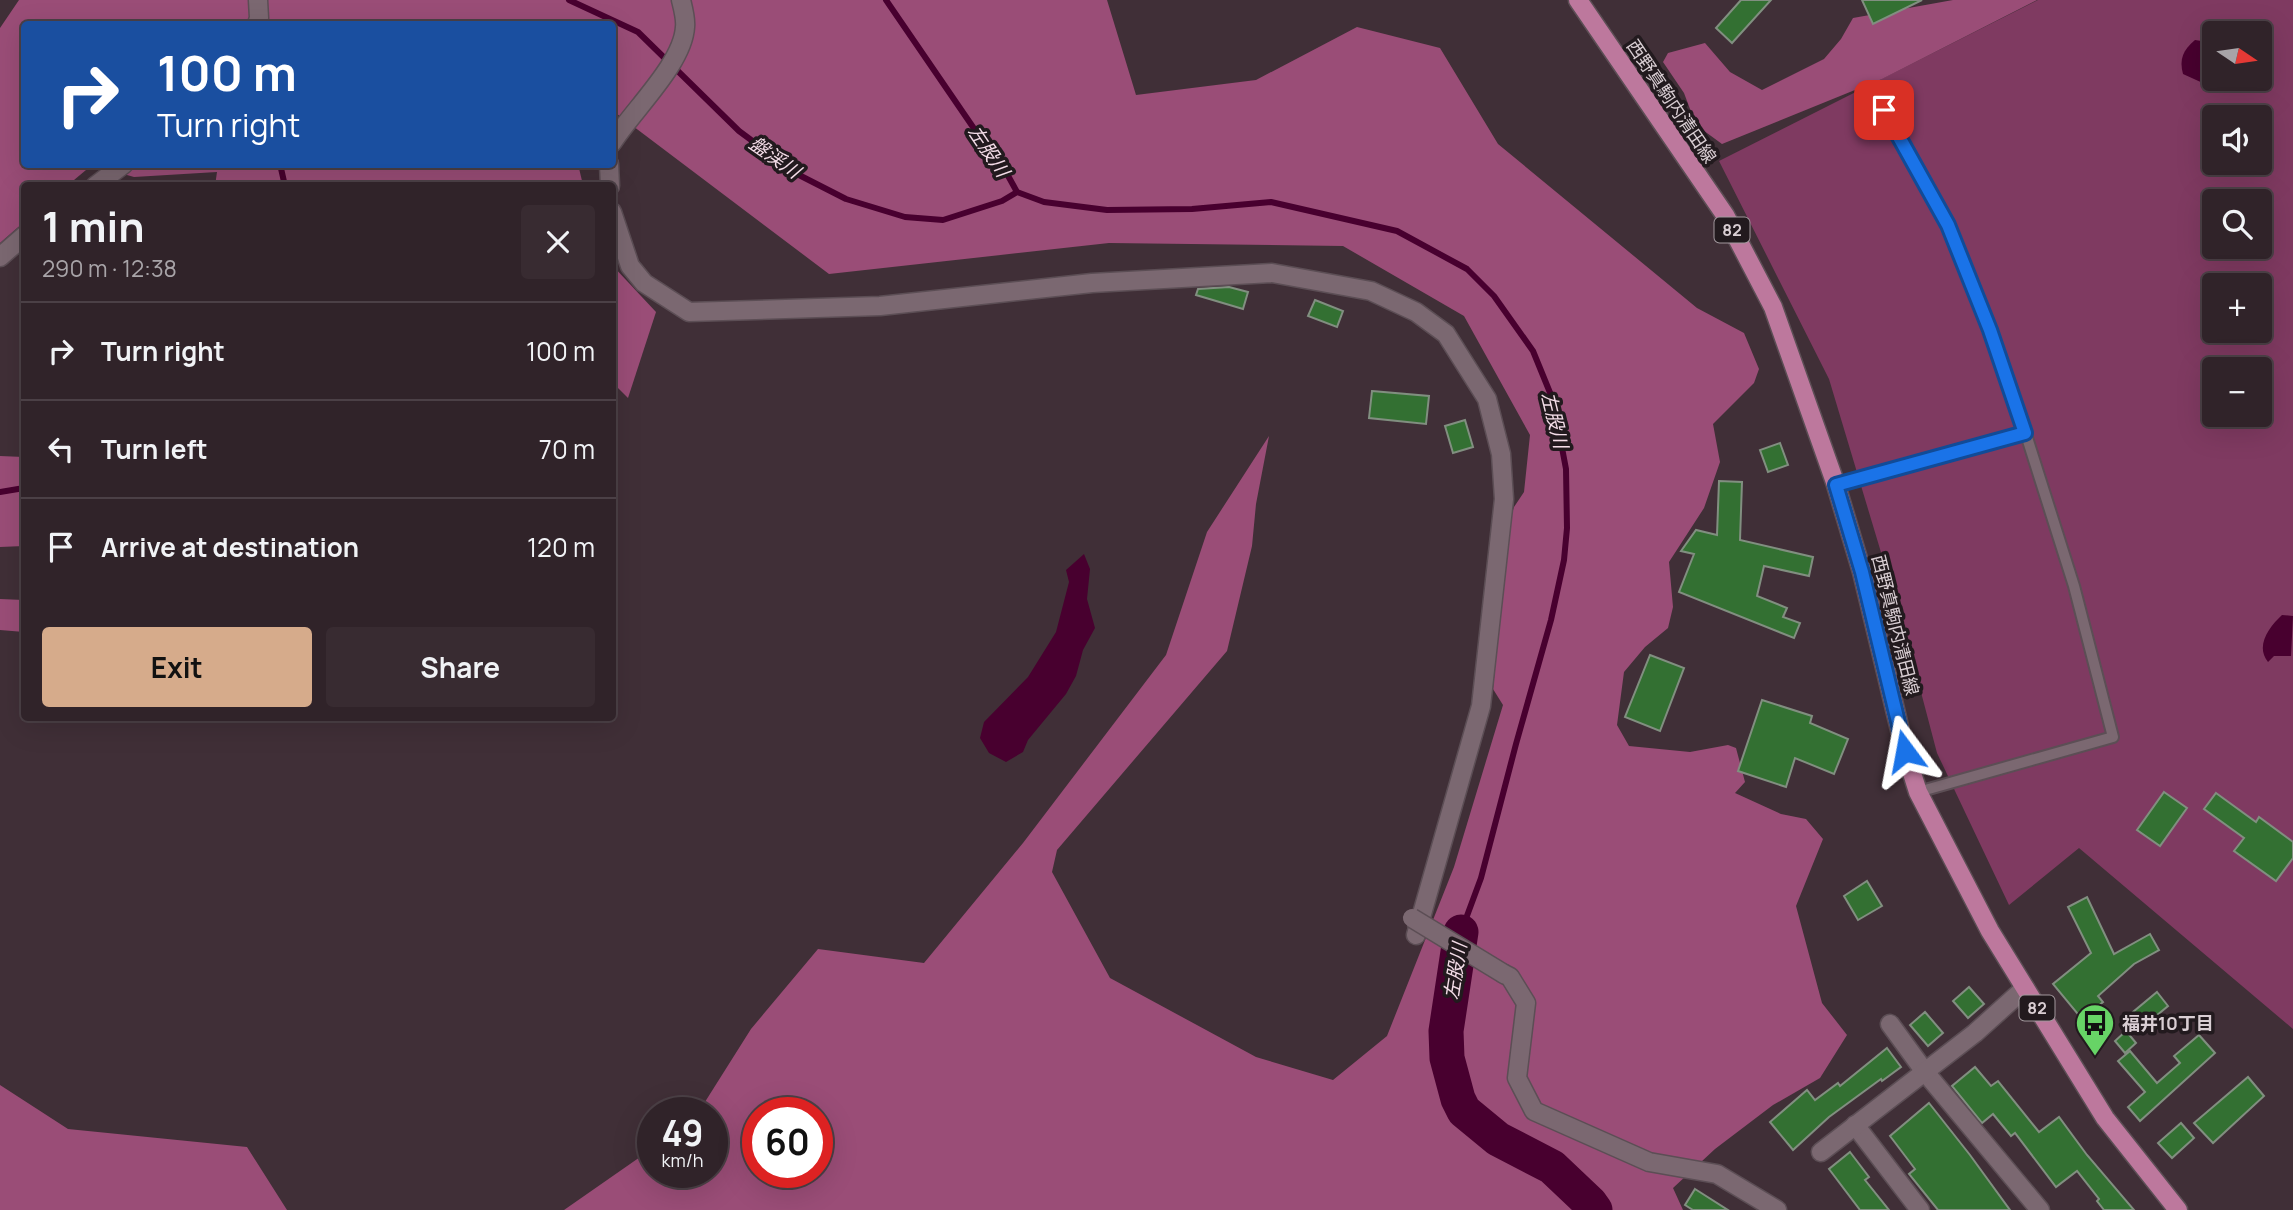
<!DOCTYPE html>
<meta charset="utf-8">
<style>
:root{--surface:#302329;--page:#382b31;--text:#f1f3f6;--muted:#a8a4a8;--line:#4b4046;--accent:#d6ab8b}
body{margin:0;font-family:Manrope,"Noto Sans JP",sans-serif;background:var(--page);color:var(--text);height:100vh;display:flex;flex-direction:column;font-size:26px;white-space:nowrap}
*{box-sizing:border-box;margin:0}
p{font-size:23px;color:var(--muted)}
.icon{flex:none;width:38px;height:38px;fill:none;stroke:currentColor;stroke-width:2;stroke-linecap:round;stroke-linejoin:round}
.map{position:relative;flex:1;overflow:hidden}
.details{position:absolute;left:21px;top:182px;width:595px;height:539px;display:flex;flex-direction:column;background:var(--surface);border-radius:7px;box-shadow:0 7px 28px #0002,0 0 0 2px var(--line)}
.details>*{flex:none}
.banner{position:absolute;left:21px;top:21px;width:595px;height:147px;border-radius:7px;box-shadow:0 7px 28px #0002,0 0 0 2px var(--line);background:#1a4fa0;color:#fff;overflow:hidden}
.needle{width:46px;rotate:103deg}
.tools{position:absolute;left:2202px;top:21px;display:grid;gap:14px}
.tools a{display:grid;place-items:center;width:70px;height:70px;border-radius:7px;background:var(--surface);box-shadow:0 7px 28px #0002,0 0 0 2px var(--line);font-size:35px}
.speed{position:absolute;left:637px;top:1097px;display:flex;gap:14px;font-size:35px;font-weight:700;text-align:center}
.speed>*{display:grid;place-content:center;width:91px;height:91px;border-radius:50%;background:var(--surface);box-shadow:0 7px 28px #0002,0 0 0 2px var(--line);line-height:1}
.speed small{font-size:18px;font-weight:400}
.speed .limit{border:10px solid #d22;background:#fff;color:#111}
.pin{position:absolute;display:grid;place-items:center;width:60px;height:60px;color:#fff;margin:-30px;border-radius:14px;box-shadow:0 4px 10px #0006}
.me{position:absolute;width:77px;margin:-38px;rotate:347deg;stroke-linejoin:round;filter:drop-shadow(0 0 5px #0008)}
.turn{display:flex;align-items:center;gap:24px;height:147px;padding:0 21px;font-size:32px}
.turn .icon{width:91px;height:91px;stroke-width:2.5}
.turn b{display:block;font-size:49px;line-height:60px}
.round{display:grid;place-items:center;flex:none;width:74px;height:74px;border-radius:7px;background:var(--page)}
.summary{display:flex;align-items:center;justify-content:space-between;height:119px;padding:0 21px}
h1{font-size:42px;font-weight:700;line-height:52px}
.action{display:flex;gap:14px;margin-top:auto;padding:14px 21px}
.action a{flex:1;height:80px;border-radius:7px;background:var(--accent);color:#111;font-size:28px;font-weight:700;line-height:80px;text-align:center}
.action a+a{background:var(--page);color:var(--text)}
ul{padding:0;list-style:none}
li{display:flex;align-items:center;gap:21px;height:98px;padding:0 21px;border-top:2px solid var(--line)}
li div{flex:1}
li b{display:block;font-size:26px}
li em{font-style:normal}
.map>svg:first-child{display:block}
.green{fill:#7f3a61;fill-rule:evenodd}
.forest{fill:#9a4d77;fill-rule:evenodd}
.water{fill:#48002f}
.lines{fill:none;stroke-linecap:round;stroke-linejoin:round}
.stream{stroke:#48002f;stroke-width:6}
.river{stroke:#48002f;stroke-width:35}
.building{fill:#337032;stroke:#818f80;stroke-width:2}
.lane-casing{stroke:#5c4e55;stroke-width:14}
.street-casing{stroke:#5c4e55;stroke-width:21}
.primary-casing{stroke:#5c4e55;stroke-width:21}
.lane{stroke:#7b6871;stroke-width:10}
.street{stroke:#7b6871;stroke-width:18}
.primary{stroke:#bd789d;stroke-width:18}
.street-bridge-casing{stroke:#5c4e55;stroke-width:21;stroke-linecap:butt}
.street-bridge{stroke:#7b6871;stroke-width:18}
.route-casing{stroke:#114b97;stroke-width:18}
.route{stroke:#1a73e8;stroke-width:12}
.labels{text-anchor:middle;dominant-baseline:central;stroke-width:7;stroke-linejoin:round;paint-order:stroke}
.shield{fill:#221a1e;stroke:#a2989d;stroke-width:2}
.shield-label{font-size:16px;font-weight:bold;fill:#d9ced3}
.street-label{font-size:18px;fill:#d9ced3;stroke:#221a1e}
.poi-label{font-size:18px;font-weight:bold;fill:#d9ced3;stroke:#221a1e;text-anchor:start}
.water-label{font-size:19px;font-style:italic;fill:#f4dde8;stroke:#221a1e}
</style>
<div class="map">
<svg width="2293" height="1210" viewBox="0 0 2293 1210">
<rect width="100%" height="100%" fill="#402f37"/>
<!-- green -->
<path class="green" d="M2038,0H2293V1029L2079,848L2009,905L1937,753L1907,639L1829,379L1719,161ZM2214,33H2259V79H2214ZM2214,117H2259V163H2214ZM2214,201H2259V247H2214ZM2214,285H2259V331H2214ZM2214,369H2259V415H2214Z"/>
<!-- forest -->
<g class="forest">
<path d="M19,0H1107L1136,95L1256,80L1357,27L1440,48L1498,144L1697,308L1744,333L1759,369L1754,383L1713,424L1720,462L1704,508L1669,562L1673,607L1668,628L1645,647L1624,672L1617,725L1629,746L1690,752L1728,745L1736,748L1745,782L1735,793L1781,814L1806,819L1823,839L1796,906L1822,1003L1847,1035L1820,1078L1773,1105L1715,1149L1673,1188L1683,1210H564L653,1148V1172H712V1113H698L751,1029L818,949L924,963L1023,843L1166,655L1207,532L1269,436L1256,504L1252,546L1227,651L1057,850L1052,872L1110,978L1256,1057L1333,1080L1387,1036L1454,867L1503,705L1493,689L1509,523L1514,507L1524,492L1530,435L1464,316L1343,246L1109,243L829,274L613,111L612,24H24V164H578L583,185L215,186L217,172L134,177L92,165L68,185L24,186V222L0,243V28ZM758,1113H817V1172H758Z"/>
<polygon points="1953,0 2037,0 1882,79 1722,144 1696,125 1684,93 1663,62 1668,53 1705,43 1730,72 1762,90 1824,59 1841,39 1853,18"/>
<polygon points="612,265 656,312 628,398 613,383"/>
<polygon points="0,456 24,457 24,546 0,547"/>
<polygon points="0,599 24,600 24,632 0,630"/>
<polygon points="0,1085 68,1129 247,1147 287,1210 0,1210"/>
</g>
<!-- water -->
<g class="water">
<path d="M2195,40L2214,43L2215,79L2205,84L2183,74C2179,59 2183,50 2195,40Z"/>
<polygon points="1084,554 1090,569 1087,599 1095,628 1083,650 1076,676 1066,694 1028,740 1023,752 1006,762 989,753 980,738 984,722 1028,677 1056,632 1069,582 1066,570"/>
<path d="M2282,615L2293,616L2291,656H2274L2268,662C2255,646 2269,627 2282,615Z"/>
</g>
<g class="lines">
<!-- stream -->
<g class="stream">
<polyline points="569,0 638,32 739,131 797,174 846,199 905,217 943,220 1002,201 1017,192"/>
<polyline points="886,0 975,130 1001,163 1017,192 1044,202 1107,210 1192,209 1271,202 1397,231 1467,269 1494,296 1533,351 1553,400 1566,469 1567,528 1564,560 1551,620 1516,744 1481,878 1461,932"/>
<polyline points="280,164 285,186"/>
<polyline points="0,492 24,488"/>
</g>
<!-- river -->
<polyline class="river" points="1461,932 1446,1031 1447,1058 1458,1099 1464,1111 1498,1139 1552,1167 1590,1203 1595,1210"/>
</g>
<!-- building -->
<g class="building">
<polygon points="1741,0 1771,0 1732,43 1716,28"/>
<polygon points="1862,0 1922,0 1873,24"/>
<polygon points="1229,287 1248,292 1243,309 1196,295 1198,289"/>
<polygon points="1315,300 1343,311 1337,327 1308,316"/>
<polygon points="1372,391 1429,396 1426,424 1369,418"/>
<polygon points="1465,420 1473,447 1453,453 1445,426"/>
<polygon points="1780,443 1788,465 1768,472 1760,450"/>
<polygon points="1719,481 1742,482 1740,540 1813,557 1809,576 1764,566 1757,596 1787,608 1783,617 1800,623 1794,638 1679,592 1694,554 1681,551 1696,530 1717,535"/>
<polygon points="1650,655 1684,668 1660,731 1625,717"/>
<polygon points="1762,700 1812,716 1810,723 1848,739 1834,774 1795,758 1786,787 1738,771"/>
<polygon points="2164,792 2187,808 2160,846 2137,830"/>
<polygon points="2216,793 2256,822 2259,817 2293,842 2293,858 2276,881 2234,851 2244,838 2204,809"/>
<polygon points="1867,881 1882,906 1858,920 1844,896"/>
<polygon points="2087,897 2114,954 2150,934 2159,950 2134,964 2098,996 2103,1002 2082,1019 2053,984 2091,953 2068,907"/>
<polygon points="1969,987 1984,1004 1968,1018 1953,1001"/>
<polygon points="2157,992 2168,1006 2144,1026 2133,1012"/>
<polygon points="1925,1012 1943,1033 1928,1046 1910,1025"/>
<polygon points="2126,1031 2136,1043 2125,1053 2115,1041"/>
<polygon points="2199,1035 2215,1053 2140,1121 2128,1107 2145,1092 2118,1061 2130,1051 2157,1083 2180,1063 2174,1056"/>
<polygon points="1887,1048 1901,1067 1882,1081 1881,1079 1829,1117 1793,1150 1770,1122 1807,1090 1815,1100 1838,1083 1840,1086"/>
<polygon points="1975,1067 1991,1086 1998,1081 2039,1132 2059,1117 2087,1155 2134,1210 2104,1210 2097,1201 2099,1199 2077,1171 2056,1187 2015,1133 2011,1136 1993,1114 1982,1123 1952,1086"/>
<polygon points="2248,1077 2264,1096 2213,1143 2194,1123"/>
<polygon points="1929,1103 1970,1155 2010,1210 1938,1210 1909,1174 1915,1169 1890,1136"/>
<polygon points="2181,1123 2194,1138 2172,1158 2158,1143"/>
<polygon points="1850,1152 1869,1177 1865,1180 1889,1210 1860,1210 1829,1169"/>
<polygon points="1695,1189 1728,1210 1693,1210 1685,1205"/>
</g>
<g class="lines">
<!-- lane casing -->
<g class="lane-casing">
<g id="lane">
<polyline points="1884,110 1947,225 1990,330 2011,387 2074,586 2113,737 1918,792"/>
<polyline points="1836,485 2025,434"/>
</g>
</g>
<!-- street casing -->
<g class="street-casing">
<g id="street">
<polyline points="257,24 259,18 258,0"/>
<path d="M612,143C632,111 683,64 685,27C686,19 683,8 681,0"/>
<polyline points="609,164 610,186"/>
<polyline points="95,186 124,164"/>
<polyline points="612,212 630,266 644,283 689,312 880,306 1092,283 1272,273 1371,291 1416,312 1446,334 1487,399 1501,454 1504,499 1481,706 1416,935"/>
<polyline points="0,257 24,236"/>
<polyline points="1504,974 1510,977 1526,1003 1517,1078 1534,1111 1649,1162 1717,1174 1777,1210"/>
<polyline points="1890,1024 1925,1072 2040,1210"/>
<polyline points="1855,1125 1920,1210"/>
<polyline points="1821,1152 1975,1033 2025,988"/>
</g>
</g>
<!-- primary casing -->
<g class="primary-casing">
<polyline id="primary" points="1578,0 1725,215 1773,307 1836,485 1862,572 1905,751 1918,792 1990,931 2105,1118 2178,1210"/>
</g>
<!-- lane -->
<use href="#lane" class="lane"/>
<!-- street -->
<use href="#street" class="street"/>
<!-- primary -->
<use href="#primary" class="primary"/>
<!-- street-bridge casing -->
<g class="street-bridge-casing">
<polyline id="street-bridge" points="1412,918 1504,974"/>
</g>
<!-- street-bridge -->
<use href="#street-bridge" class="street-bridge"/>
</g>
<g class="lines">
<!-- route casing -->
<g class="route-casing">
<polyline id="route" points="1884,110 1948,225 1990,330 2025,433 1836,485 1862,572 1905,751"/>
</g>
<!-- route -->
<use href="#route" class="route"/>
</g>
<!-- icons -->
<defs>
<g id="bus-pin" transform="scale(2.0125)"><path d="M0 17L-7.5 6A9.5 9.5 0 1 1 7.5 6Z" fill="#67d466" stroke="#221a1e"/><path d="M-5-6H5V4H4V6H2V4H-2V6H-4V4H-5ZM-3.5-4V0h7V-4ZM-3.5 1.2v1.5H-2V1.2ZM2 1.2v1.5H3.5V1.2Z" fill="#111"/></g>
</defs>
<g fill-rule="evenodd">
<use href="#bus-pin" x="2095" y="1023"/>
</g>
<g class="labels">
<!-- shield labels -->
<g class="shield">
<rect x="1714.5" y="217.5" width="35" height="25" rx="5"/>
<rect x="2019.5" y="995.5" width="35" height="25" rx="5"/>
</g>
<g class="shield-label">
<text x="1732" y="230">82</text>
<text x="2037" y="1008">82</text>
</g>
<!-- street labels -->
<g class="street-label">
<text transform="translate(1672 101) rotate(56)">西野真駒内清田線</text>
<text transform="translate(1896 625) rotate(76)">西野真駒内清田線</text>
</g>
<!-- poi labels -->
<g class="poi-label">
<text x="2122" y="1023">福井10丁目</text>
</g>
<!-- water labels -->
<g class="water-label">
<text transform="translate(989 151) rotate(56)">左股川</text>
<text transform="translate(775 157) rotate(35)">盤渓川</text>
<text transform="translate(1555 420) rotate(76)">左股川</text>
<text transform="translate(1455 971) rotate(-81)">左股川</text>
</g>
</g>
</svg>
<div class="tools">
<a><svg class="needle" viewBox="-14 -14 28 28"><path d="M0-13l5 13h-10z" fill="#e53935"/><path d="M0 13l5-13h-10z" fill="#a8a4a8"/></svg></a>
<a><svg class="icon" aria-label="sound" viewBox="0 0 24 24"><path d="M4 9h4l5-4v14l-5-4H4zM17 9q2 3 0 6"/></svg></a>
<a><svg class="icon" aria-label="search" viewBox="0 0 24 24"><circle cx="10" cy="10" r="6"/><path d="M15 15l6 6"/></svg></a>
<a>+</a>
<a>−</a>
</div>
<div class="speed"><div>49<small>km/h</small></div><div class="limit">60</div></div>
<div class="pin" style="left:1884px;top:110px;background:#d93025"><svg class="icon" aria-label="arrive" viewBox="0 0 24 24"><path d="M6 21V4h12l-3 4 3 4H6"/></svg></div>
<svg class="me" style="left:1905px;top:751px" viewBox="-20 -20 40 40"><path d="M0-17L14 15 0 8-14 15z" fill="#1a73e8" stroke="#fff" stroke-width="4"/></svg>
<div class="banner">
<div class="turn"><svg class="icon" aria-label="right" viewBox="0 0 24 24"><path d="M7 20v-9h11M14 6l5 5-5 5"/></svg><div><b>100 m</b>Turn right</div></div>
</div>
<section class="details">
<div class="summary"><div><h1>1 min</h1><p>290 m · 12:38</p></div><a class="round"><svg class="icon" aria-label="close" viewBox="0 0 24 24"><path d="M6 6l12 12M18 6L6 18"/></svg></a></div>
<ul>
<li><svg class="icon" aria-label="right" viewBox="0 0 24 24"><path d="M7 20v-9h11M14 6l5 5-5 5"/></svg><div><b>Turn right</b></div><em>100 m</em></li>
<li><svg class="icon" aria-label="left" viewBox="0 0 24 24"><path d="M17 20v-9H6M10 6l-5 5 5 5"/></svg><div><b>Turn left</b></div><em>70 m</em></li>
<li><svg class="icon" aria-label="arrive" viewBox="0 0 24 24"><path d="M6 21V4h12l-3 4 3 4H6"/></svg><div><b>Arrive at destination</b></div><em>120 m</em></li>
</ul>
<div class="action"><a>Exit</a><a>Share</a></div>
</section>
</div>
